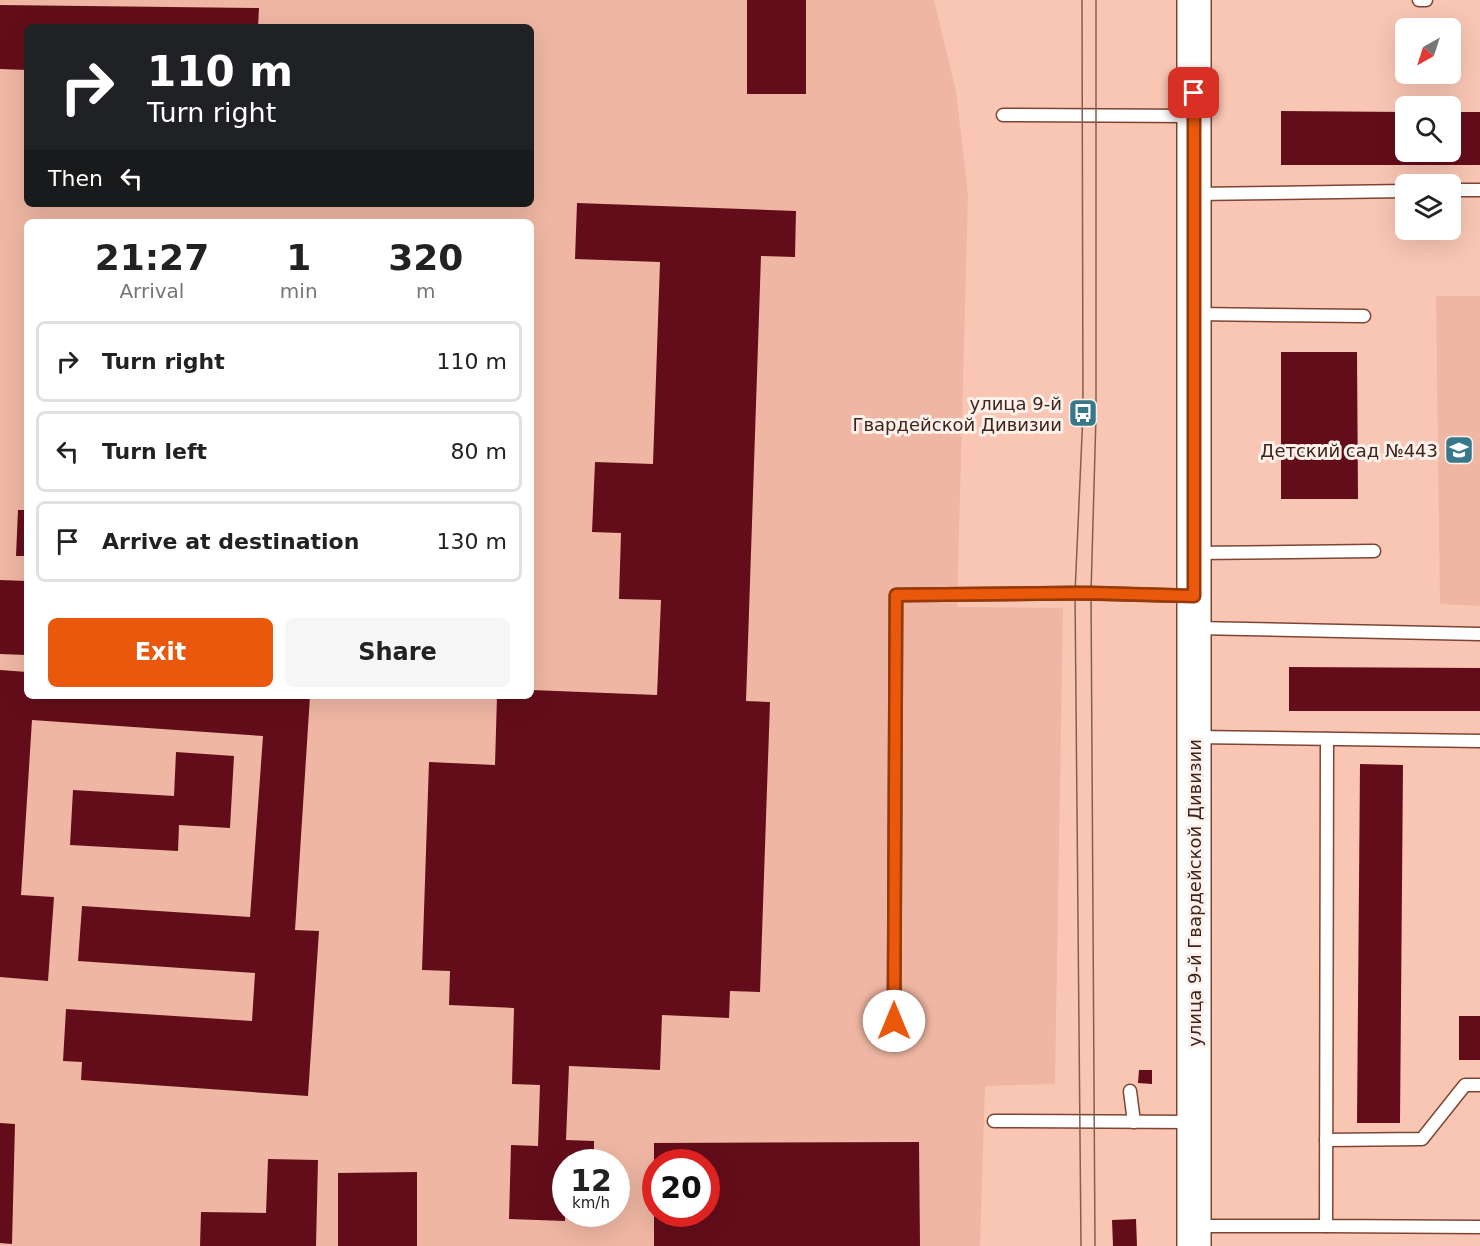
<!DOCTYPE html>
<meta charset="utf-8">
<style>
:root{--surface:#fff;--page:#f6f6f6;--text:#222;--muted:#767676;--line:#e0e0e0;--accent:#ea580c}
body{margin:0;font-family:"DejaVu Sans",sans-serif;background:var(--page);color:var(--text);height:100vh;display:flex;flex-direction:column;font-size:22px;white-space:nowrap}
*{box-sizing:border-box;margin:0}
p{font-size:20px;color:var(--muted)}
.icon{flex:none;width:33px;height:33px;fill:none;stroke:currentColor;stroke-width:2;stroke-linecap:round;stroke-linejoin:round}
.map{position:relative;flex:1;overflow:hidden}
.drawer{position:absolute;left:24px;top:219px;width:510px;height:480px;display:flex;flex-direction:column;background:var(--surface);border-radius:9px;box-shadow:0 6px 24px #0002}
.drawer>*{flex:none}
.hud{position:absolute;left:24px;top:24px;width:510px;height:183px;border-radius:9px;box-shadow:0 6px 24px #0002;background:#202124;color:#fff;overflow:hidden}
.needle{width:39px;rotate:219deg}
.tools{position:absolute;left:1395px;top:18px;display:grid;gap:12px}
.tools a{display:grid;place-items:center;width:66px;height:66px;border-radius:9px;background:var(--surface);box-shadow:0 6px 24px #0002;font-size:30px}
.speed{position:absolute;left:552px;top:1149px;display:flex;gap:12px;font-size:30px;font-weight:700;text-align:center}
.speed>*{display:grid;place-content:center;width:78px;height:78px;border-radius:50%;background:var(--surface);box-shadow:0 6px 24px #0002;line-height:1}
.speed small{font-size:15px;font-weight:400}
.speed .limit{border:9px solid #d22;background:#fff;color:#111}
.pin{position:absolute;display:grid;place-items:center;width:51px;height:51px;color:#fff;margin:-26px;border-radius:12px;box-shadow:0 3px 9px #0006}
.me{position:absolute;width:66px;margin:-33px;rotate:0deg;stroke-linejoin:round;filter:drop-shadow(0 0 4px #0008)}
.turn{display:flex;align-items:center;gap:21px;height:126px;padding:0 24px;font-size:27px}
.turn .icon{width:78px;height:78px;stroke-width:2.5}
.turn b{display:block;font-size:42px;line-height:51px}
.then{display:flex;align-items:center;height:57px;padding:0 24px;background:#0003;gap:12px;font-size:22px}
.eta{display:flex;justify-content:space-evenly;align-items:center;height:102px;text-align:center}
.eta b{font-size:36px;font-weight:600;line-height:42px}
.primary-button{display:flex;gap:12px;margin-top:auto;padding:12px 24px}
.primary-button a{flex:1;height:69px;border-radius:9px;background:var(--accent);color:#fff;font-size:24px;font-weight:600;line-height:69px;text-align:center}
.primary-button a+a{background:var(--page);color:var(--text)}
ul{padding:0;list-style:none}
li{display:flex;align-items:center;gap:18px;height:81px;margin:0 12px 9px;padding:0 12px;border:3px solid var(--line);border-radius:9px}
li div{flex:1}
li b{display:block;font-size:22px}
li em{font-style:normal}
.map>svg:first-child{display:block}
.built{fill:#efb7a3;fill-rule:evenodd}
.building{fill:#640d1a}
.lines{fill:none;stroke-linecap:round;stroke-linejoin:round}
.lane-casing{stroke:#7d4633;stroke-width:15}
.secondary-casing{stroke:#7d4633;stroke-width:36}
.lane{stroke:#fff;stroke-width:12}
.secondary{stroke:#fff;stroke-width:33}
.tram{stroke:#815f53;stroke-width:1.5}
.route-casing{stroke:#983908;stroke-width:15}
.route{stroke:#ea580c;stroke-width:10}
.labels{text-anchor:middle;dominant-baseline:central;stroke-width:6;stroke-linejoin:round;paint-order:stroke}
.poi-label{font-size:18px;fill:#3d251c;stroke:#fef1ec;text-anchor:end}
.street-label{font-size:18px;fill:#3d251c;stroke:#fef1ec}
</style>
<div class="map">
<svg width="1480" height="1246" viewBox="0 0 1480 1246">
<rect width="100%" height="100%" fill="#f9c6b4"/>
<!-- built -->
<g class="built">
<path d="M0,0H934L956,91L968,195L957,607L1063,608L1055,1084L985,1086L980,1246H0ZM27,27H531V204H27ZM27,222H531V696H27ZM566,1162H616V1214H566ZM656,1162H706V1214H656Z"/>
<polygon points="1436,296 1480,296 1480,606 1440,604"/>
</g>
<!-- building -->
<g class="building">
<rect x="747" y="0" width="59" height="94"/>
<polygon points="0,5 259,8 258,27 27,27 27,70 0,69"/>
<polygon points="1281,111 1406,112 1406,152 1450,152 1450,112 1480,112 1480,165 1281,165"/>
<polygon points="577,203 796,211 795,257 761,256 746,701 770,702 760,992 730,991 729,1018 662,1015 660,1070 569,1066 566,1140 594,1141 594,1162 566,1162 565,1221 509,1219 511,1145 538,1146 540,1085 512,1084 514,1008 449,1005 450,971 422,970 429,762 495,765 497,696 531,696 531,690 657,695 661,600 619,599 621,533 592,532 595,462 653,464 660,262 575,259"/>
<polygon points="1281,352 1357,352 1358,499 1281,499"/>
<polygon points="18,510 27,510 27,556 16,556"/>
<polygon points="0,580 27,581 27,655 0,654"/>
<polygon points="1289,667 1480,668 1480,711 1289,711"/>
<polygon points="0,670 27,672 27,696 310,696 295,930 319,931 308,1096 81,1080 82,1062 63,1061 66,1009 252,1021 255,973 78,961 82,906 250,917 263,736 32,720 21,895 54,897 48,981 0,977"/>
<polygon points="176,752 234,756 230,828 179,825 178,851 70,845 73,790 174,796"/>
<polygon points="1360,764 1403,765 1400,1123 1357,1123"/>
<rect x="1459" y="1016" width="21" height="44"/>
<polygon points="1139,1070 1152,1070 1152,1084 1138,1083"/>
<polygon points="0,1123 15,1124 12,1244 0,1243"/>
<polygon points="919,1142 920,1246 654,1246 654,1214 706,1214 706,1162 654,1162 654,1143"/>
<polygon points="268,1159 318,1160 316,1246 200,1246 201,1212 266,1213"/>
<polygon points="417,1172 417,1246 338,1246 338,1173"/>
<polygon points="1136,1219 1137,1246 1113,1246 1112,1220"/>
</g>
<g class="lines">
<!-- lane casing -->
<g class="lane-casing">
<g id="lane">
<polyline points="1419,0 1426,0"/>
<polyline points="1003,115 1193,116"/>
<polyline points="1450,190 1480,190"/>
<polyline points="1194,194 1406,191"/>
<polyline points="1195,314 1364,316"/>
<polyline points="1195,553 1374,551"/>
<polyline points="1195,628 1480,634"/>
<polyline points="1195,737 1480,741"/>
<polyline points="1327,739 1326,1226 1480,1227"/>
<polyline points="894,1045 896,595 1075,593 1193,596"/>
<polyline points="1130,1091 1134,1122"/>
<polyline points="994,1121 1193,1122"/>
<polyline points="1326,1140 1422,1139 1465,1085 1480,1085"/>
<polyline points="1195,1226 1326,1226"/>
</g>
</g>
<!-- secondary casing -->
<g class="secondary-casing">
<polyline id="secondary" points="1194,1246 1194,0"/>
</g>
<!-- lane -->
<use href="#lane" class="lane"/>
<!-- secondary -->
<use href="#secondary" class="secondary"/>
<!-- tram -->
<g class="tram">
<polyline points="1081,1246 1075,593 1083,413 1082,0"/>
<polyline points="1095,1246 1091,593 1096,416 1096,0"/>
</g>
</g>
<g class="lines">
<!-- route casing -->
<g class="route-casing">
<polyline id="route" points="894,1021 896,595 1091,593 1194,596 1194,93"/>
</g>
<!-- route -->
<use href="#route" class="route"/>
</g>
<!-- icons -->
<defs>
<g id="bus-square" transform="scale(1.5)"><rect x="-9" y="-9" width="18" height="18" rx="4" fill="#37788b" stroke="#fef1ec"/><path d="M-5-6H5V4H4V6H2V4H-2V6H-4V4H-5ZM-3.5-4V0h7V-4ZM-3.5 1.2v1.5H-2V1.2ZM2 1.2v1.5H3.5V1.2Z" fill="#fff"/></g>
<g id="school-square" transform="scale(1.5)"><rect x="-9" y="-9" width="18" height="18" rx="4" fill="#37788b" stroke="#fef1ec"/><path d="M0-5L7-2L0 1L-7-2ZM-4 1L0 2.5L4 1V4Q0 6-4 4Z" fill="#fff"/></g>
</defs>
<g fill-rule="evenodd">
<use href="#bus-square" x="1083" y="413"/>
<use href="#school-square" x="1459" y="450"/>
</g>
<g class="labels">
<!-- poi labels -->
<g class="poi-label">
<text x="1062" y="403">улица 9-й<tspan x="1062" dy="21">Гвардейской Дивизии</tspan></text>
<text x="1438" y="450">Детский сад №443</text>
</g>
<!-- street labels -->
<g class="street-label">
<text transform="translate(1194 893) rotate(-90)">улица 9-й Гвардейской Дивизии</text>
</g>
</g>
</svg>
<div class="tools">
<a><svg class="needle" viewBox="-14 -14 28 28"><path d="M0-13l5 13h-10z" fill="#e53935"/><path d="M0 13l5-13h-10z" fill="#767676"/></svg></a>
<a><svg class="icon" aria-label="search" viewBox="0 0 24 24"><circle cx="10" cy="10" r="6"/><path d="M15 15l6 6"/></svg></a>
<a><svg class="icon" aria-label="layers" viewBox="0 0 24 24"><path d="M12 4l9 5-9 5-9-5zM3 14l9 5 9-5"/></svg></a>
</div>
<div class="speed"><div>12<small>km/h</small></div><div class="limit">20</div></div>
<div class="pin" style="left:1194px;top:93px;background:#d93025"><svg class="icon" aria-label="arrive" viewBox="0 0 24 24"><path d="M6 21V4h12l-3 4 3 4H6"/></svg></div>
<svg class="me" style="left:894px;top:1021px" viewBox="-20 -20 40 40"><circle r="19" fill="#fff"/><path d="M0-13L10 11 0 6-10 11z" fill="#ea580c"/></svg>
<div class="hud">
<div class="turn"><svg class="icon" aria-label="right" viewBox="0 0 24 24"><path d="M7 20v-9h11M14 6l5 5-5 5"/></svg><div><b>110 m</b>Turn right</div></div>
<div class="then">Then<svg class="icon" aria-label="left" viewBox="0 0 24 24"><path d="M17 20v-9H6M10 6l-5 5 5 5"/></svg></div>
</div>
<section class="drawer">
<div class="eta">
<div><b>21:27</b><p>Arrival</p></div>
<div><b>1</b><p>min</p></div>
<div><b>320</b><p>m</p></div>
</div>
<ul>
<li><svg class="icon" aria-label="right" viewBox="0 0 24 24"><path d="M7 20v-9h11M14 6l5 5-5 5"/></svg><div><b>Turn right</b></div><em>110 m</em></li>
<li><svg class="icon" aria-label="left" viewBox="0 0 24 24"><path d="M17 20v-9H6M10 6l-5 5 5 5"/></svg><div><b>Turn left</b></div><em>80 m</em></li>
<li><svg class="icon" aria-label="arrive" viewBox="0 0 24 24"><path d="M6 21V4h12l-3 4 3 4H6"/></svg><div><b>Arrive at destination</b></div><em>130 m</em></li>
</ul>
<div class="primary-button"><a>Exit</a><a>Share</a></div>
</section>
</div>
